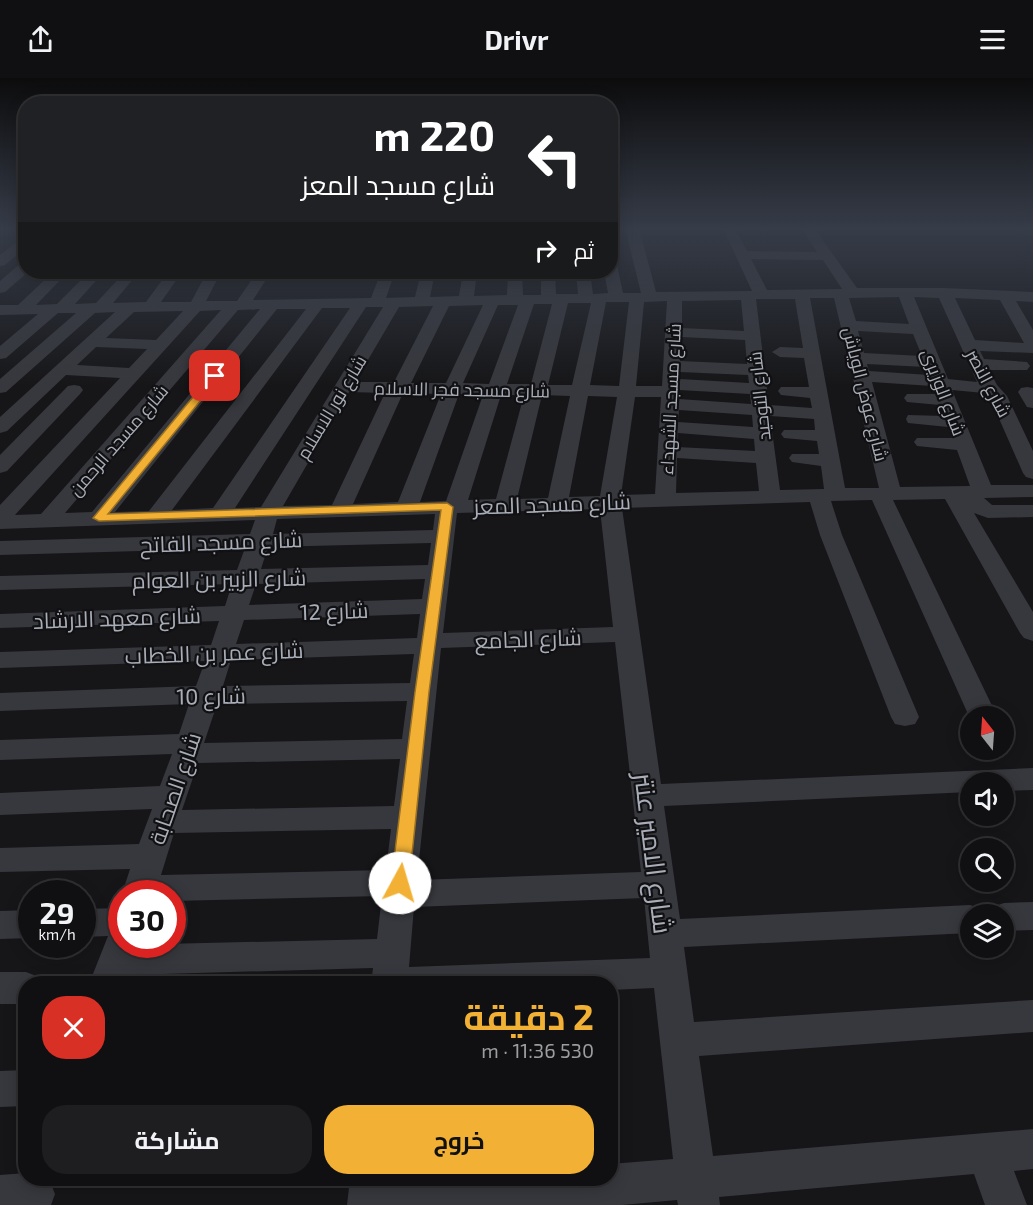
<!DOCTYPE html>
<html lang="ar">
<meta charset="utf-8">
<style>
:root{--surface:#101012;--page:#1e1e20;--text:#f1f3f6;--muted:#9c9d9f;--line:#303032;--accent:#f2b134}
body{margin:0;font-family:"Exo 2",Cairo,sans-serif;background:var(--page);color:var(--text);direction:rtl;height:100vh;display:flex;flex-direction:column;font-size:22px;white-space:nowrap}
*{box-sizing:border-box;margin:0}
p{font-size:20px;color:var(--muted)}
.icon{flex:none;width:33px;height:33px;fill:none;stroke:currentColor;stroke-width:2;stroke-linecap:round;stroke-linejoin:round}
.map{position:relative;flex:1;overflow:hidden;direction:ltr}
.side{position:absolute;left:18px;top:898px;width:600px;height:210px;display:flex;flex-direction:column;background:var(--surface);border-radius:24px;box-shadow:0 3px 15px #0003,0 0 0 2px var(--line);direction:rtl}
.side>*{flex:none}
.top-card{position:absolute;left:18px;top:18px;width:600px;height:183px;border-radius:24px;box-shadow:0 3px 15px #0003,0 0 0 2px var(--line);direction:rtl;background:#202124;color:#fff;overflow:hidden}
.needle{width:39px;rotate:343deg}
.fabs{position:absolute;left:960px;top:628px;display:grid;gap:12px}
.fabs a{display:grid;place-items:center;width:54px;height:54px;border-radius:50%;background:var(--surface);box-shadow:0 3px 15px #0003,0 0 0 2px var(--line);font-size:30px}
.speed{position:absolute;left:18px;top:802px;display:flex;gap:12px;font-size:30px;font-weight:700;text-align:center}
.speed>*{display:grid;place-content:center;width:78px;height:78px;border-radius:50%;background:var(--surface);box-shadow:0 3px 15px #0003,0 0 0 2px var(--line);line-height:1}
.speed small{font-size:15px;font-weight:400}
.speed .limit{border:9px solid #d22;background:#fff;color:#111}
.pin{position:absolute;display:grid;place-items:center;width:51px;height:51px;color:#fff;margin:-26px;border-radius:12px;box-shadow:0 3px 9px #0006}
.me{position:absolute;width:66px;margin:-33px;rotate:6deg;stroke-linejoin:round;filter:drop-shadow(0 0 4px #0008)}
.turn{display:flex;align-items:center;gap:21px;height:126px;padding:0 24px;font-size:27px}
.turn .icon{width:78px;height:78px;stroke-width:2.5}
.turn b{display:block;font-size:42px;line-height:51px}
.then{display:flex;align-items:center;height:57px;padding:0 24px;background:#0003;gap:12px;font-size:22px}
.round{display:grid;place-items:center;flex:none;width:63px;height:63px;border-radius:24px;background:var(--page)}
.summary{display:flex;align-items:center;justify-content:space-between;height:102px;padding:0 24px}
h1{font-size:36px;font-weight:700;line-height:45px;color:var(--accent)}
.cta{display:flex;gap:12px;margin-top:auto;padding:12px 24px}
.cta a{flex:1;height:69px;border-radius:24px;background:var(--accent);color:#111;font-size:24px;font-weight:700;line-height:69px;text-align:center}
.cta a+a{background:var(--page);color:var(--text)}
header{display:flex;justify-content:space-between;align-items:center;height:78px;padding:0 24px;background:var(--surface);font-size:27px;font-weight:700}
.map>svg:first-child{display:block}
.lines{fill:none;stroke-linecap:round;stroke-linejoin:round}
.minor{fill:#37383d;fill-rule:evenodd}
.route{fill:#f2b134;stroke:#9d7322;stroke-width:1.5}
.labels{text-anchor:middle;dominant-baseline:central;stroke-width:4.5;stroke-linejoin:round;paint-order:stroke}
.far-street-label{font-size:18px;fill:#a8adb8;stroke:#111113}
.street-label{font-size:22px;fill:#a8adb8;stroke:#111113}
.near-street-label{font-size:27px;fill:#a8adb8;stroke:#111113}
</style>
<header><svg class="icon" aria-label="menu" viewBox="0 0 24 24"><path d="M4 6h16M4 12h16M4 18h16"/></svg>Drivr<svg class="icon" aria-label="share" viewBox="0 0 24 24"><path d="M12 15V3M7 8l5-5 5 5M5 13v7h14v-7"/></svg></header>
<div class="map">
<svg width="1033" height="1127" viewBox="0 0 1033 1127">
<rect width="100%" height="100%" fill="#161618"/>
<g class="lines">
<!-- minor -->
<g class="minor">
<path d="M625,150H639L656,214L752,213L723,150H735L747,173L817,174L801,150H814L857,210H944L1033,214V224L1016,223L1033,252V275L980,273L984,281L1027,284L1030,288L1027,292H989L997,307L1007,318L1033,373V401L1026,399L1023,395L990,320L984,315L952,312L991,407H1033V419L984,420L992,427H1033V439L988,440L974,435L1033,534V563L1024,560L1020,555L945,421L893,422L996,636L994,639L970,640L968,636L872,422L831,423L842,457L919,639L915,646L905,648L895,646L891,639L820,457L810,424L622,430L661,706L1033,690V712L1004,713V705H970V714L664,728L680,841L970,827L982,831L985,837H970V855L684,869L694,944L1033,922V954L699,978L713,1078L1033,1051V1091L1014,1093L1027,1127H985L974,1096L719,1119L720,1127H678L677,1122L622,1127H347L350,1101H392L391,1105L435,1101H610V1086L673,1081L654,910L610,912V906H371L373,890L128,897L125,906H89L108,858L82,859V831L122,830V867L377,861L382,818L172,823V816H122L130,791L0,794V770L139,766L152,731L0,737V715L160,708L172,676L0,682V662L179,656L189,626L0,633V615L196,608L205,583L0,590V574L211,567L219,543L0,550V536L225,528L232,506L0,512V498L237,492L245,470L0,477V463L250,456L255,442L0,451V427L120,300L66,297L7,353L0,355V339L115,234L95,235L6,314L0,315V301L76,235H58L6,280L0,281V268L38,236L0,237V227H18L53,194H68L36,227L57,226L89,194H104L75,226L96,225L125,194H139L113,225L146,224L168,194H182L161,224H191L207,194H221L206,223H237L257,194H271L253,222L371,220L381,194H395L386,220L415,219L421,194H435L430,219L459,218L463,194H477L474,218L507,217L508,194H522L523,217H541V194H555L556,216H578L576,194H590L593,216L608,215L604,194H610V183L617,187L623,215H641ZM751,181L823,182L842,211L767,212ZM899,219L909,246L856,243L849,220ZM914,219L939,220L977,304L948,301ZM810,220H834L879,410H845ZM955,220L1000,222L1024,265L975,262ZM756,221H795L803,270L780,269L772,274L780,279L804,280L809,309H781L778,313L781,317L810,320L812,330L769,327ZM741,222L744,253L682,250V223ZM667,223L662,308H636L644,224ZM606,224H629L619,308L590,307ZM568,225H591L572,307H548ZM534,226H552L531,306H507ZM483,227L446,305H411L449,228ZM498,227H518L489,306L463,305ZM433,228L394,304H355L399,229ZM366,229H383L261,429L235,430ZM322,230H350L213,430L172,432ZM260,231L92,434L65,435L238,232ZM277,231H306L149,433L115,434ZM221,232L41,436L15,437L200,233ZM183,233L156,262L106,260L134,234ZM858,253L913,256L922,278L864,275ZM681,259L745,262L747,286L680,283ZM96,269L147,271L129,290L77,287ZM867,286L926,289L929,297L869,293ZM680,294L748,297L749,305L680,301ZM872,304L932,308L936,316H907L904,320L907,324L940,327L944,338L908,337L906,341L908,345L948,349L952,360H917L914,364L917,368L957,372L970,408L900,409ZM679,312L750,316L751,326L679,321ZM349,314L385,315L332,427L283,428ZM403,315L441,316L398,424L353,426ZM459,316L483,317L446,423L420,424ZM501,317H524L496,421L468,422ZM542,317L570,318L548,420L517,421ZM588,318L617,319L600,418L569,419ZM635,319H661L655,416L621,417ZM679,332L752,337L753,349L678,344ZM770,338L814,341L815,352H784L781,356L784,360L817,363L819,376H792L789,380L792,384L821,388L824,411L780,412ZM678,355L754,361L755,373L677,369ZM677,380L756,385L759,413L676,415ZM600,431L613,549L443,555L457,435ZM435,436L433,452L273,456L277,441ZM431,465L428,487L261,491L268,469ZM425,501L422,521L249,527L256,506ZM420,536L417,560L236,566L244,542ZM615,564L641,794L417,802L441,570ZM414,576L410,605L223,608L231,582ZM407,623L402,661L204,665L217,626ZM400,681L394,728L182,732L198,685ZM391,751L386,792L161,797L174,755ZM644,820L650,880L409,889L414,829Z"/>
<polygon points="26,157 26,169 5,187 0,188 0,177"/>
<polygon points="26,184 26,194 28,194 5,214 0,215 0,203 21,185"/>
<polygon points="74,307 80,308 83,312 80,316 7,393 0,395 0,377 68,308"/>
<polygon points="1027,309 1033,310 1033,330 1027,329 1018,314 1021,310"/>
<polygon points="1033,824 1033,852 1004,853 1004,837 988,837 992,829 1004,825"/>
<polygon points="32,832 32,860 0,861 0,833"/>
<polygon points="0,894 26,894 39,899 42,906 26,906 26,926 0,926"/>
<polygon points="26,992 26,1028 0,1029 0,993"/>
<polygon points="26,1095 26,1101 49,1101 55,1116 51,1127 0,1127 0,1097"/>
</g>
</g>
<!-- sky -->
<linearGradient id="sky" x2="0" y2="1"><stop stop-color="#0c0c0d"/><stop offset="0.49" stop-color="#363c48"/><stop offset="1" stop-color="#363c48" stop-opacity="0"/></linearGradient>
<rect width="1033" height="308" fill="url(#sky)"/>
<!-- route -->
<polygon class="route" points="215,295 219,296 219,300 108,436 447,425 453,429 429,614 409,805 406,810 400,812 394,810 391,805 415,614 441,432 99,443 93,440 212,296"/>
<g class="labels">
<!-- far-street labels -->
<g class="far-street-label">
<text transform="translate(989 305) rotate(62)">شارع النصر</text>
<text transform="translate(462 311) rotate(1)">شارع مسجد فجر الاسلام</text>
<text transform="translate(944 314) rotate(69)">شارع الوزيرى</text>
<text transform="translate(866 316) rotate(76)">شارع عوض الوياش</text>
<text transform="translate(759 318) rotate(-96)">شارع التوحيد</text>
<text transform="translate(670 321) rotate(-87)">شارع مسجد الشهداء</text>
<text transform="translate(331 329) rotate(-59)">شارع نور الاسلام</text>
<text transform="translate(118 362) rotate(-49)">شارع مسجد الرحمن</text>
</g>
<!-- street labels -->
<g class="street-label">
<text transform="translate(552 425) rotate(-2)">شارع مسجد المعز</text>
<text transform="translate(221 463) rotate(-2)">شارع مسجد الفاتح</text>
<text transform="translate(219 500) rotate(-1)">شارع الزبير بن العوام</text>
<text transform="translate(334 532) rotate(-2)">شارع 12</text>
<text transform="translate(117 539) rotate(-2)">شارع معهد الارشاد</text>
<text transform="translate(528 560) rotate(-2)">شارع الجامع</text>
<text transform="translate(214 574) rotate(-2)">شارع عمر بن الخطاب</text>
<text transform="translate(211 617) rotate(-1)">شارع 10</text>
<text transform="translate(174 710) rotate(-71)">شارع الصحابة</text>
</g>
<!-- near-street labels -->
<g class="near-street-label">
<text transform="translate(655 775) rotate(83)">شارع الامير عنتر</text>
</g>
</g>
</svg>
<div class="fabs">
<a><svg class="needle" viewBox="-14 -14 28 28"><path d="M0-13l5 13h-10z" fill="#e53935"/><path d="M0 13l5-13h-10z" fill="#9c9d9f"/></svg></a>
<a><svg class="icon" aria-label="sound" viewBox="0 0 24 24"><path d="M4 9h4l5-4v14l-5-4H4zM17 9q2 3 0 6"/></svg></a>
<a><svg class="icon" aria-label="search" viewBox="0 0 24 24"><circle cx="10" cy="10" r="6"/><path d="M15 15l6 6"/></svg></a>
<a><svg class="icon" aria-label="layers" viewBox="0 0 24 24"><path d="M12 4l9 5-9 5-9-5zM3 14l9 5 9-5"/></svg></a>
</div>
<div class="speed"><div>29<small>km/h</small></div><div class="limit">30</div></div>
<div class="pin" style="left:215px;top:298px;background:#d93025"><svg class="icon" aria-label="arrive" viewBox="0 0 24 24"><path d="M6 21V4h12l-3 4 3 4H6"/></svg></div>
<svg class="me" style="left:400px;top:805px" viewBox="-20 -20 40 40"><circle r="19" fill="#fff"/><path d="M0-13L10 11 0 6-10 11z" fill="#f2b134"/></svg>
<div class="top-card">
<div class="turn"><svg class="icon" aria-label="left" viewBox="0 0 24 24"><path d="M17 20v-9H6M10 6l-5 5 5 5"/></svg><div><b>220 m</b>شارع مسجد المعز</div></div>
<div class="then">ثم<svg class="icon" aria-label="right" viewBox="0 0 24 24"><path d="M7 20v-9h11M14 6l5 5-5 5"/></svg></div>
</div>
<section class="side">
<div class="summary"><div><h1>2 دقيقة</h1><p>530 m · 11:36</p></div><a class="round" style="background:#d93025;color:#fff"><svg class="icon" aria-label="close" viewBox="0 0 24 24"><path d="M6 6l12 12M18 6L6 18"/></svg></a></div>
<div class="cta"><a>خروج</a><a>مشاركة</a></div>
</section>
</div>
